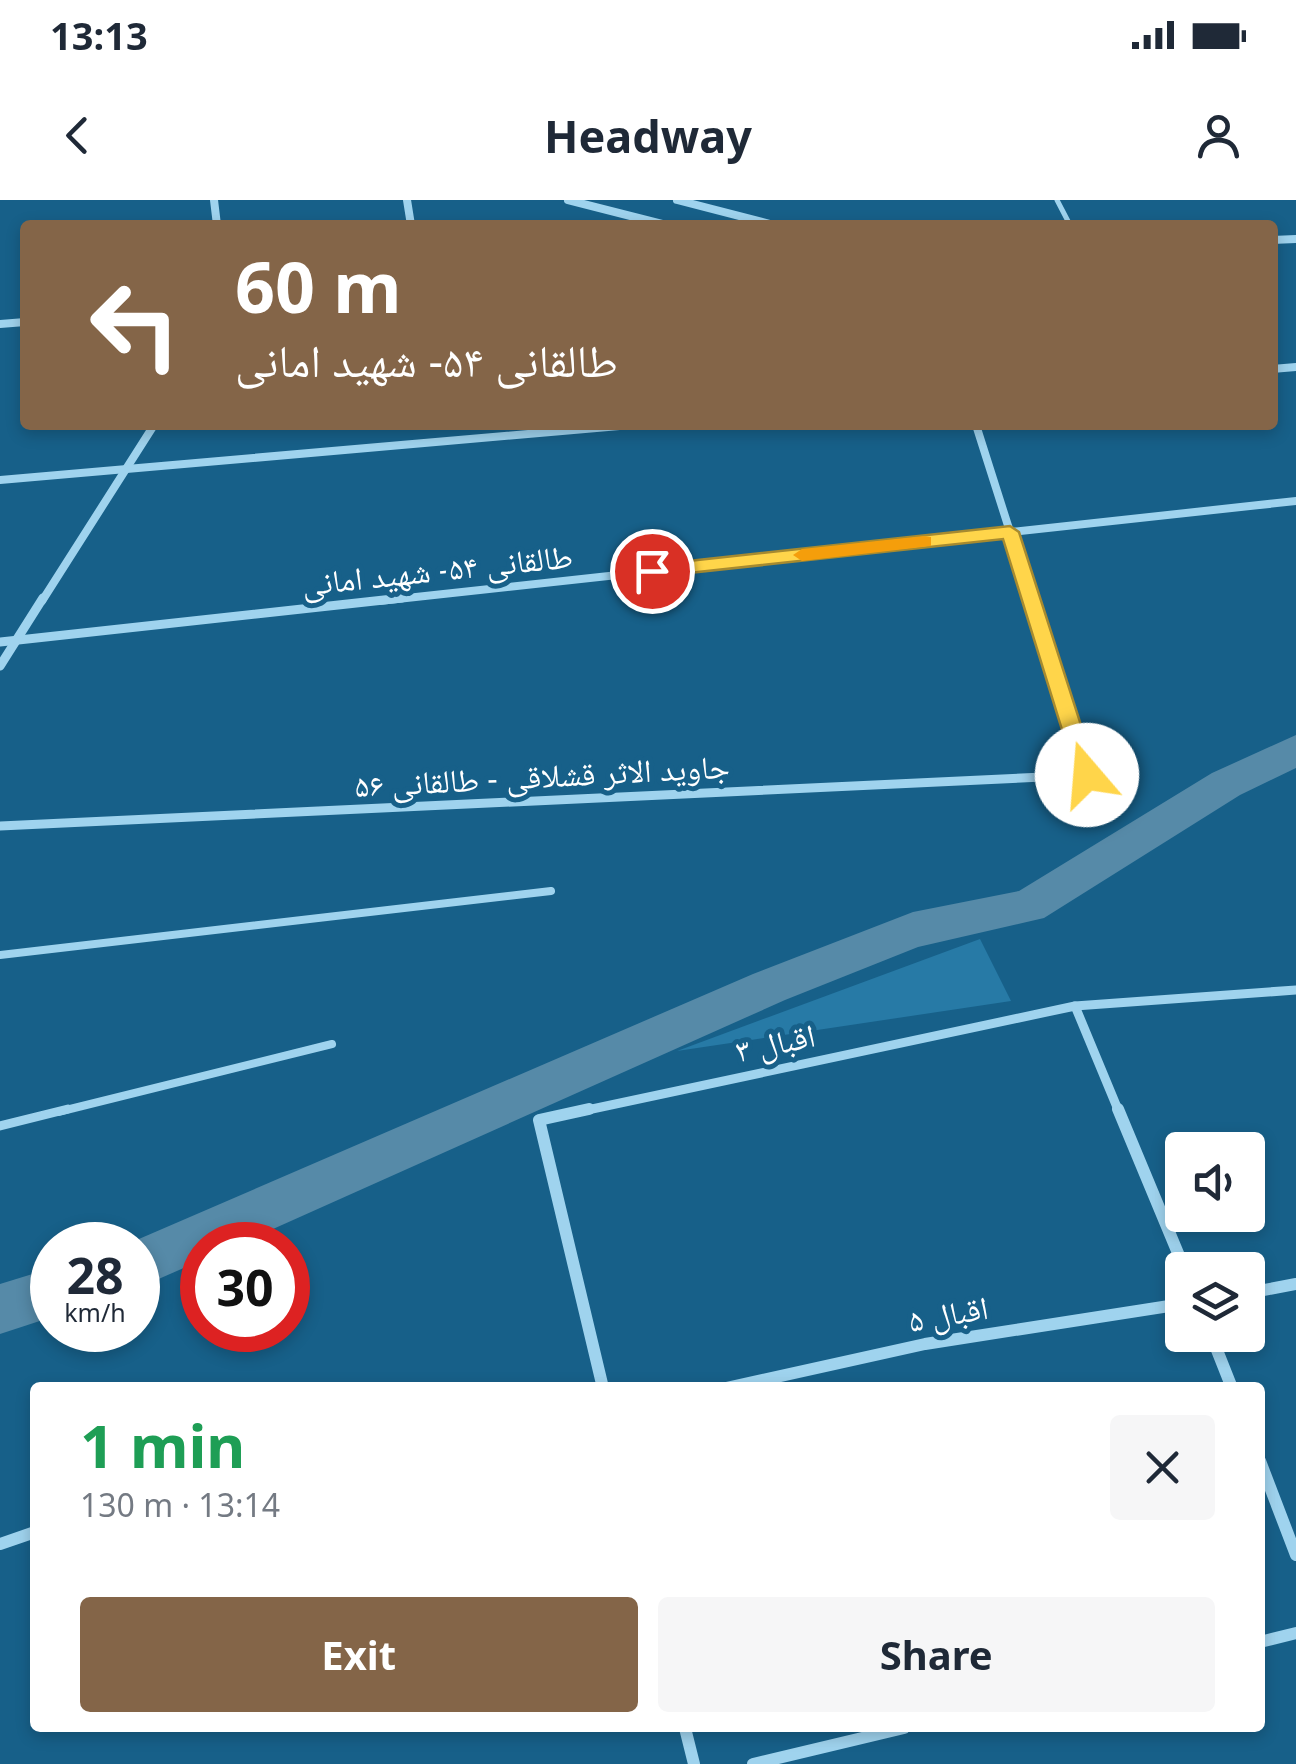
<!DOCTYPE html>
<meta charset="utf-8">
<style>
:root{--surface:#fff;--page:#f6f6f7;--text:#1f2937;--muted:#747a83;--accent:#846548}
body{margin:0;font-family:"Noto Sans","Noto Naskh Arabic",sans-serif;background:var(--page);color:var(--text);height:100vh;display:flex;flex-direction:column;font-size:38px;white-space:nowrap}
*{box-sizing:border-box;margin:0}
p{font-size:32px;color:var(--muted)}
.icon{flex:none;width:55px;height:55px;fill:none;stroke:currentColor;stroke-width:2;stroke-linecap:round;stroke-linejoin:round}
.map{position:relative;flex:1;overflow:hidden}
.side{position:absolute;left:30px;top:1182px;width:1235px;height:350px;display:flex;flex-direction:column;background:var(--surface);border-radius:10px;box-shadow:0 5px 15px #0003}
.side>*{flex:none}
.top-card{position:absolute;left:20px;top:20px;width:1258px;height:210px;border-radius:10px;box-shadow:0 5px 15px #0003;background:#846548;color:#fff;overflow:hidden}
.controls{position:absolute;left:1165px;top:932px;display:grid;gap:20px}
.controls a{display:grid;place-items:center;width:100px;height:100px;border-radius:10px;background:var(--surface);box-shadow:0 5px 15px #0003;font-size:50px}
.speed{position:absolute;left:30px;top:1022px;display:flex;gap:20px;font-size:50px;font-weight:700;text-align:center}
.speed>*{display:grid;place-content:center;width:130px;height:130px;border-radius:50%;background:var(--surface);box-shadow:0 5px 15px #0003;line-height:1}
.speed small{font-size:25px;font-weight:400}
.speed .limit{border:15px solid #d22;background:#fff;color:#111}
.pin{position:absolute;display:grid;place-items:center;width:85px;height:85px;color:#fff;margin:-42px;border:5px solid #fff;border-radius:50%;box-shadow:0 2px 10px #0007}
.me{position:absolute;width:110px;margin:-55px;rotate:342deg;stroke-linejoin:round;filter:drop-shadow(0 0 8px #0008)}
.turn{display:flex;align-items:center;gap:35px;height:210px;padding:0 50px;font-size:45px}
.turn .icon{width:130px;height:130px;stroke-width:2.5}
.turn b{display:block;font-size:70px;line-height:85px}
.round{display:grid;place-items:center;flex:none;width:105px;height:105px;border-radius:10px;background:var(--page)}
.overview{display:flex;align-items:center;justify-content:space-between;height:170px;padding:0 50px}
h1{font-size:60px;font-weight:700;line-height:75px;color:#1e9e55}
.action{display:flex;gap:20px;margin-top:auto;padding:20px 50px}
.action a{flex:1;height:115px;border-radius:10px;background:var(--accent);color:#fff;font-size:40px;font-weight:700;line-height:115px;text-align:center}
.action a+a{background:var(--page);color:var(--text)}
.status{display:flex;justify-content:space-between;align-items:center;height:70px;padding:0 50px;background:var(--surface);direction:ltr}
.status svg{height:28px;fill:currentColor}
header{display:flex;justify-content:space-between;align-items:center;height:130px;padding:0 50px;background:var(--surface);font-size:45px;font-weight:700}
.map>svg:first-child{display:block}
.green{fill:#277aa6}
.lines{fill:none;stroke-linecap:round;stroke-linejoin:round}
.canal{fill:#568aa8;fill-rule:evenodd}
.service-far2{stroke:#9fd3ee;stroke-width:5}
.service-far1{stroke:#9fd3ee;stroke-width:8}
.service{stroke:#9fd3ee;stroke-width:9}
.minor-far2{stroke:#9fd3ee;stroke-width:8}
.minor-far1{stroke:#9fd3ee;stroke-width:9}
.minor{stroke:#9fd3ee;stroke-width:12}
.route{fill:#ffd54a;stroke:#a68a30;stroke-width:2.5}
.slow{fill:#f59e0b}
.labels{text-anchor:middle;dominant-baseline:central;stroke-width:10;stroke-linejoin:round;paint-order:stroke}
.street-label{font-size:32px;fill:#fff;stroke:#176089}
</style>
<div class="status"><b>13:13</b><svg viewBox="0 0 49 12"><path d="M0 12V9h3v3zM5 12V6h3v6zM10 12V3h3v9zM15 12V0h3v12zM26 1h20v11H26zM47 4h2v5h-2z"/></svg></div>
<header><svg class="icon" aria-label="back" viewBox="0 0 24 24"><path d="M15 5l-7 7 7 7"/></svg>Headway<svg class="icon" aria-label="person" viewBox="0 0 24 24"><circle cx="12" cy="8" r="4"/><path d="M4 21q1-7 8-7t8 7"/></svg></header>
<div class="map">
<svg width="1296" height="1564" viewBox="0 0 1296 1564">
<rect width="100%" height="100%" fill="#176089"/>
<!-- green -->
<polygon class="green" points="980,739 1011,801 677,851"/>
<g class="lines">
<!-- canal -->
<g class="canal">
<polygon points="1296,535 1296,568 1240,595 1044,718 918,747 785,800 237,1045 202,1045 202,1060 138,1088 138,1045 125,1045 753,774 913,712 1019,691 1212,573"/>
<polygon points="52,1068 52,1117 0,1134 0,1084"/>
</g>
<!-- service-far2 -->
<polyline class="service-far2" points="1057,0 1070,25"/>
<!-- service-far1 -->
<g class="service-far1">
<polyline points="0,755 551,691"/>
<polyline points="58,912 332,844"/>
</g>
<!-- service -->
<polyline class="service" points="0,926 68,909"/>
<!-- minor-far2 -->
<g class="minor-far2">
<polyline points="214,0 217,25"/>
<polyline points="407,0 411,25"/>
<polyline points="568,0 666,25"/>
<polyline points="677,0 774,25"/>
<polyline points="1272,40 1296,39"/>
<polyline points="0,124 25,122"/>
<polyline points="1272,169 1296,167"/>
<polyline points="976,225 1032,401"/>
<polyline points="0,280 631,225"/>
<polyline points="42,401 154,225"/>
<polyline points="379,401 1296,301"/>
</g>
<!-- minor-far1 -->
<g class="minor-far1">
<polyline points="0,442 402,398"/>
<polyline points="0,466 43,398"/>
<polyline points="0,626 1087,575 1031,398"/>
<polyline points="1075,806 1119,912"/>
<polyline points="578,912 1075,806 1296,790"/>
</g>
<!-- minor -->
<g class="minor">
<polyline points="589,909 539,920 603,1188"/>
<polyline points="1118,909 1185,1070"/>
<polyline points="1248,1093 1296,1084"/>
<polyline points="1211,1135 1232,1188"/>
<polyline points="726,1188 925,1144 1182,1104"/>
<polyline points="1260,1261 1296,1355"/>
<polyline points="0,1344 35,1332"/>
<polyline points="1260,1442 1296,1433"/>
<polyline points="685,1528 694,1564"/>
<polyline points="753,1564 904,1528"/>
</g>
</g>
<!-- route -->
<polygon class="route" points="1010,326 1019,332 1097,575 1094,581 1087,583 1076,575 1003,339 652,377 643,371 652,365"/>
<!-- slow -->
<polygon class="slow" points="924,336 931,337 931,346 802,361 793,355 802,349"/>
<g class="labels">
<!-- street labels -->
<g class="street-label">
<text transform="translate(437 369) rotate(-6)">طالقانی ۵۴- شهید امانی</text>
<text transform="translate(542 575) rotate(-3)">جاوید الاثر قشلاقی - طالقانی ۵۶</text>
<text transform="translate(775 842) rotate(-12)">اقبال ۳</text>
<text transform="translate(948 1113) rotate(-10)">اقبال ۵</text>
</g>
</g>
</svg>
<div class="controls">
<a><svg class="icon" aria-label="sound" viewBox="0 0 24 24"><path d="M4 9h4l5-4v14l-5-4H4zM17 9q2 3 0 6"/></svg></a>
<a><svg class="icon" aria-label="layers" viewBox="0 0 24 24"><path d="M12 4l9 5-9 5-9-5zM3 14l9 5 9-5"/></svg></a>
</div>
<div class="speed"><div>28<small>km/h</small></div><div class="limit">30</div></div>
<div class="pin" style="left:652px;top:371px;background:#d93025"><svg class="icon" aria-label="arrive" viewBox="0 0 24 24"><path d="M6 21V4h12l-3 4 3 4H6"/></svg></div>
<svg class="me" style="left:1087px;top:575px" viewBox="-20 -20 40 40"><circle r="19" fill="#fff"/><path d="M0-13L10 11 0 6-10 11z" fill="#ffd54a"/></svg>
<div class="top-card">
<div class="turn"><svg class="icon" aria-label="left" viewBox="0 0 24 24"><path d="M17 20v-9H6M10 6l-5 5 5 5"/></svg><div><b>60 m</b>طالقانی ۵۴- شهید امانی</div></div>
</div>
<section class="side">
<div class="overview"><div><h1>1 min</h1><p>130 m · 13:14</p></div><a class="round"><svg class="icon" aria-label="close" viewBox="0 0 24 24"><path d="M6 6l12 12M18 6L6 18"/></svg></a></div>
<div class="action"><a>Exit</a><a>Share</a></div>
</section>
</div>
